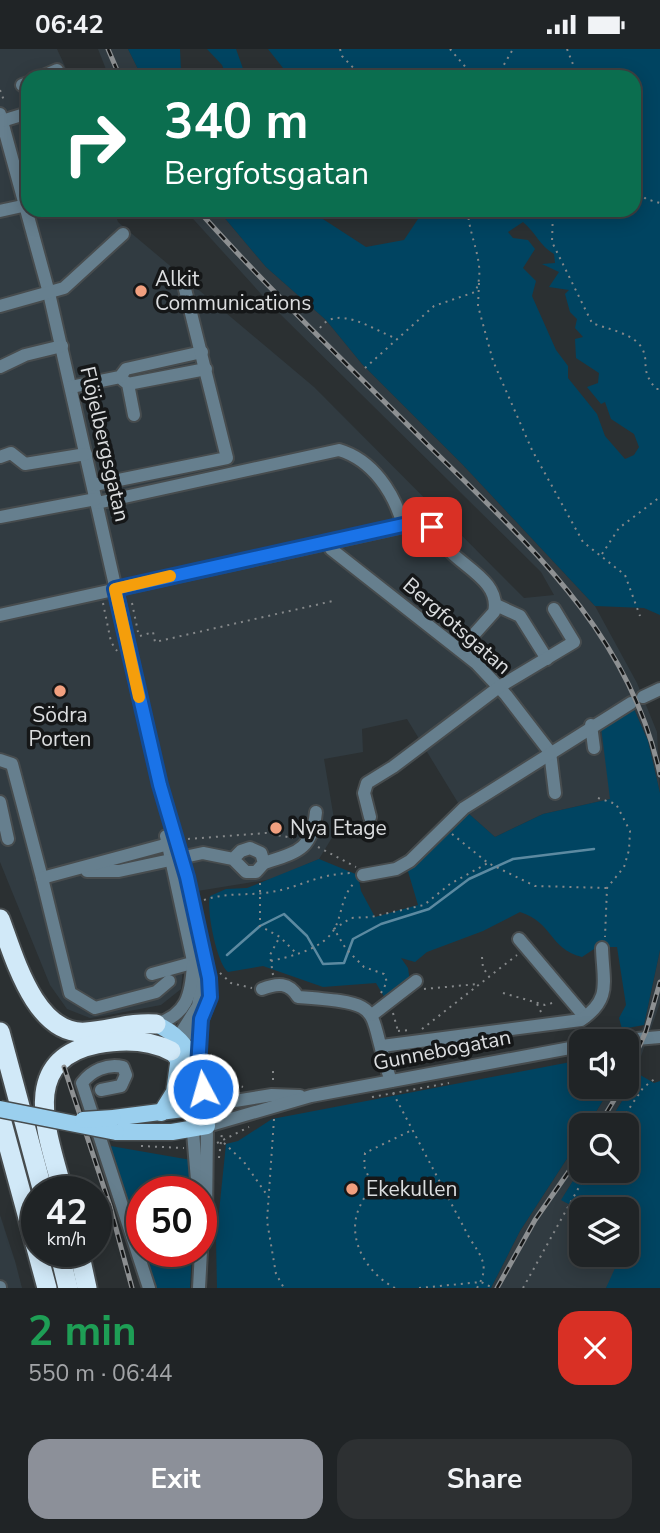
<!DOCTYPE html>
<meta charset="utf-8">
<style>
:root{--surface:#202426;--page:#2d3032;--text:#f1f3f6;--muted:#a2a4a7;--line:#3d4143;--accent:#8c9099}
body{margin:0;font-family:"Nunito Sans",sans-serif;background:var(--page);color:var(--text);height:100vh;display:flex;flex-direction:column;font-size:26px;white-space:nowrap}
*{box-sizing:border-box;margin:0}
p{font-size:23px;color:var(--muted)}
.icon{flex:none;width:38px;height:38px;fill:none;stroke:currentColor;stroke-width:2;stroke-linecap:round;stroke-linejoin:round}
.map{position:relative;height:1239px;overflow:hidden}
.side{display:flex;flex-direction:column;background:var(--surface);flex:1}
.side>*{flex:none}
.hud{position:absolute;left:21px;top:21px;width:620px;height:147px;border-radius:21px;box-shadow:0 4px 18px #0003,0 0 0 2px var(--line);background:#0b6e4f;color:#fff;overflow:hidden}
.fabs{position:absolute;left:569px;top:980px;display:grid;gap:14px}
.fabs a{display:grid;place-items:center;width:70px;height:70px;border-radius:14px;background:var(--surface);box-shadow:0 4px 18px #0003,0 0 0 2px var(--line);font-size:35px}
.speed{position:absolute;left:21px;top:1127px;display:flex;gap:14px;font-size:35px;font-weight:700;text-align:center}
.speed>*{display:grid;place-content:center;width:91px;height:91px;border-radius:50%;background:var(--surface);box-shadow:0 4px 18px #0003,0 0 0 2px var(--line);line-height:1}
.speed small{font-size:18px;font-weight:400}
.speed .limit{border:10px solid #d22;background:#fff;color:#111}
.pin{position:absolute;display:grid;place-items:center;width:60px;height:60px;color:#fff;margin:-30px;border-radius:14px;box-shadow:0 4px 10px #0006}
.me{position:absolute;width:77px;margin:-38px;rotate:354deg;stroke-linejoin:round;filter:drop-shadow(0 0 5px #0008)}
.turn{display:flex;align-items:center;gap:24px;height:147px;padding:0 28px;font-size:32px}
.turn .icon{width:91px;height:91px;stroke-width:2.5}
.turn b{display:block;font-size:49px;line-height:60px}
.round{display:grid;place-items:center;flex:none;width:74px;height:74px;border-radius:21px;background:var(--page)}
.overview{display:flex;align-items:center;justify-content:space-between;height:119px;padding:0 28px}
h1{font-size:42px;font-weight:700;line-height:52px;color:#1e9e55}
.cta{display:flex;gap:14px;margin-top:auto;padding:14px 28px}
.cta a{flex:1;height:80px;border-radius:21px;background:var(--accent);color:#fff;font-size:28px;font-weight:700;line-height:80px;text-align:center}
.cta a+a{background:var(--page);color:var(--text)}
.status{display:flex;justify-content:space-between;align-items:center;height:49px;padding:0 35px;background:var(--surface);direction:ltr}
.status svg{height:19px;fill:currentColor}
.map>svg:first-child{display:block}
.built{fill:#313b41}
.green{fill:#004461;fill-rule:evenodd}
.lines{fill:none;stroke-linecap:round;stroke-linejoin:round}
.stream{stroke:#5c8aa1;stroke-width:2.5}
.minor-casing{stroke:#474c4e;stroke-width:16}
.major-casing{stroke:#474c4e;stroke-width:19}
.highway-casing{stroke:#474c4e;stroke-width:23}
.path{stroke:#85888a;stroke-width:2;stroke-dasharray:2 5;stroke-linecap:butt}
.minor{stroke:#667f8e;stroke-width:12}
.major{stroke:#9acfee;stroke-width:16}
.highway{stroke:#d1e9f8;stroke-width:19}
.rail-casing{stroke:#8d9092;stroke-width:5}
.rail{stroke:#151718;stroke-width:2.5;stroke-dasharray:8;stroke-linecap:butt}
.major-bridge-casing{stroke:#474c4e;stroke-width:19;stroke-linecap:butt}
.major-bridge{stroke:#9acfee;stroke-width:16}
.route-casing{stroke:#114b97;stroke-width:18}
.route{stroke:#1a73e8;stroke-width:12}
.slow{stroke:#f59e0b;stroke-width:12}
.poi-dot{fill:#f2a07f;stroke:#151718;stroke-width:2.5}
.labels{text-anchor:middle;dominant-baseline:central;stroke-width:7;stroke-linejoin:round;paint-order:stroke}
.poi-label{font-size:21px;fill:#dbdddf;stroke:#151718;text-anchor:start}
.street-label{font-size:21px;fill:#dbdddf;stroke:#151718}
</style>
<div class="status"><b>06:42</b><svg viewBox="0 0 49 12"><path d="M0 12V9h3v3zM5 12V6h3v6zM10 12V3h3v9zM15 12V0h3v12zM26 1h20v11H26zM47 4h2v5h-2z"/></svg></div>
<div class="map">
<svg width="660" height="1239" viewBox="0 0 660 1239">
<rect width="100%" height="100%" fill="#2b3032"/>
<!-- built -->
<g class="built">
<polygon points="0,0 57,0 70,28 28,28 28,161 114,161 118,173 314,338 524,549 554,546 541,523 272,257 185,161 218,161 266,218 326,271 362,315 463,416 595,557 637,634 657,683 660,744 648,692 634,660 610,750 543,765 495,788 460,757 407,670 362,680 363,703 324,710 336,782 319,810 272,830 173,846 184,907 181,940 161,956 103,967 90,969 67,960 50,936 0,813"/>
<polygon points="98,0 128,0 142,28 109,28"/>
<polygon points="660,901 660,954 629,1041 607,1076 588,1076 611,1038 626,1038 627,1004 630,1003 644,976"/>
<polygon points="581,1088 581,1119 562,1150 581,1163 581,1206 621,1206 612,1230 606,1239 491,1239 520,1182"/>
<polygon points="0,1166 15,1212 22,1239 0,1239"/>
</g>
<!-- green -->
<g class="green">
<polygon points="128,0 180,0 181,22 188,28 142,28"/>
<polygon points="207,0 236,0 246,28 227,28 222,16"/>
<path d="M268,0H660V566L644,559L595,557L463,416L362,315L326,271L266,218L218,161H309L366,198L404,191L424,161H634V28H278L283,19ZM523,173C536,184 540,197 554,205L555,214L542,215L559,223L549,238L569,241L565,245L570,263L577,270L575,279L583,288L575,290L576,309L599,324L598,334L587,338L601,355L605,353L611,370L634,385L639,398L634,406L625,410L605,387L597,365L568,329V317L556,301L532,247L536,232L523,219L535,200L528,191L513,189L508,183Z"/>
<path d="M634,660L648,692L660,744V901L644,976L622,980L619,969L626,956L617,898H597L582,908C548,899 554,874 520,863L483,882L427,903L415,913L401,909L408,919L410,933L386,951L376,934L323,938L263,917L228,923C217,915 206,861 210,847L226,840L247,839L319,810L358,826L361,842L375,868L418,856L407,819L468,764L495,788L543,765L610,750L601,678Z"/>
<polygon points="581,1011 581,1038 611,1038 588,1076 581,1076 581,1088 520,1182 491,1239 217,1239 216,1192 226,1095 238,1092 272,1070"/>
<path d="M635,1023L654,1034L660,1032V1239H606L621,1206H626L627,1153C598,1163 586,1165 561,1151L581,1119V1122H626V1076H607L629,1041Z"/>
<polygon points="105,1096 191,1111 194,1143 142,1143 142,1202 192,1202 190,1239 153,1239"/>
</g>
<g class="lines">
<!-- stream -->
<polyline class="stream" points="227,906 260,877 284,865 307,887 323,915 344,914 353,890 381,875 429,860 469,830 513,810 594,800"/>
<!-- minor casing -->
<g class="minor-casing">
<g id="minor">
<polyline points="41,28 57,21 59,28"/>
<polyline points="22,36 28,34"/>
<polyline points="0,65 49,244 160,736 187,828 209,929 210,948 202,970 174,999"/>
<polyline points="2,72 28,64"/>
<polyline points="0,162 27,156"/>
<polyline points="0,257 64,239 123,185"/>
<polyline points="0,318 25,306 62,297"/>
<polyline points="123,331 128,335 134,366"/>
<polyline points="128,335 206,320"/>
<polyline points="71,338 120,328 126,320 202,303"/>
<polyline points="0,408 11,404 25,415 86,405"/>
<polyline points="94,436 227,409 184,236"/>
<path d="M97,454L339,401C373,411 394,444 403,476"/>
<polyline points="0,468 96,450"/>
<polyline points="328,493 331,500 476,614 506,646 550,703 555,744"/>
<polyline points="496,556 520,567 547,610"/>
<path d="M0,566L413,475L436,479C442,487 444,495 451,503C466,519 501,535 494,563L460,601"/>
<polyline points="643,648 660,640"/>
<polyline points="591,676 594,699"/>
<polyline points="0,711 12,715 42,829"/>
<polyline points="0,753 8,790"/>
<polyline points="370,768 364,744 367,734 393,718 499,638 574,593 554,560"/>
<polyline points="166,787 193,912 202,934 198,957 174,995"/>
<path d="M264,814C298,803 312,801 316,763"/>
<polyline points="87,822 119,822 203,804 233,810 246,823 256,823 264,814 261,804 250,799 241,802 233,810"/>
<polyline points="363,826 396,820 410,812 464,759 631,654"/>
<polyline points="519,890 585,968"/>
<polyline points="152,925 199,912"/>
<polyline points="169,932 156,943 95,959 70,944 42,829 176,793"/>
<path d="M262,940C277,934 289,933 298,948C391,955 364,957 391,1032"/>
<polyline points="372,966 416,932"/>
<path d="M156,975C187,966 191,946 193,916"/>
<polyline points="614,992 660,988"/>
<path d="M382,997L581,971C612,950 603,933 602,899"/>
<polyline points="198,1018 201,971"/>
<path d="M101,1041L121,1037L126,1026L123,1018C107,1014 91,1022 82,1034L149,1239"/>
<polyline points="198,1143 191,1059 272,1046 300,1047"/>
<polyline points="201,1192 206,1171 207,1077 311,1047 581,997"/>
<polyline points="0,1238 0,1239"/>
<polyline points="199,1239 201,1202"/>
</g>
</g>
<!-- major casing -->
<g class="major-casing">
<g id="major">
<polyline points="161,1064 174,1043 178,1015"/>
<polyline points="113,1069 191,1059 183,1017 171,1002"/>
<path d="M116,1083H172L207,1077C202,1035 199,994 156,975"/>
</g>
</g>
<!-- highway casing -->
<g class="highway-casing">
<g id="highway">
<path d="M0,870C14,907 35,987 86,983C110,981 132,973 156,975"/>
<polyline points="0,983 43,1143"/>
<polyline points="0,1066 47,1239"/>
<path d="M63,1143C49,1088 16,1011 97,995C123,990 148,990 171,1002"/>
<polyline points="59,1202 68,1239"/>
<polyline points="79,1202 87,1239"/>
</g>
</g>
<!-- path -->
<g class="path">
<polyline points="340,0 342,7 362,28"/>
<polyline points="450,0 474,28"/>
<polyline points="567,0 578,28"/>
<polyline points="497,28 513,0"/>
<polyline points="0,41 5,54"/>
<polyline points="634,139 646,150 660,154"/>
<path d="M553,161L552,193L592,274C607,280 633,284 642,299C650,315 639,319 656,340H660"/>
<polyline points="479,234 478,257 493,312 532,401 583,493 625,526 640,567"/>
<path d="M320,279C337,255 372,280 395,289"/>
<path d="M365,319L434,257L475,243C488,217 468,188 468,161"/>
<polyline points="602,505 619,479 660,448"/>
<polyline points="103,554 111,593 117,602"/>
<polyline points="132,554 138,583"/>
<polyline points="140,587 153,583 155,593 333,552"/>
<polyline points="598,749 616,755 630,782 629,801 624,818 607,839 605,888"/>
<polyline points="452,785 488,814 535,837 607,839"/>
<polyline points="188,790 266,784 293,789"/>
<polyline points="318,798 356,818"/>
<polyline points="260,834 260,877 280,888 297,905"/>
<path d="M204,851C227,843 248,847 271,843C302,838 316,825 352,824"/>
<polyline points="482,908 483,919 489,927"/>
<path d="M271,912C292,907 324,900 335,879C343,862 341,848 355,833"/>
<polyline points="220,924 231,934 252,939"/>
<polyline points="273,926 270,906 279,889"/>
<polyline points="424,940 478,935"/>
<polyline points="381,944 387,933 384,925 364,918 346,900 334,880 351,869 371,868 424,856 450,835 488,814"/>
<polyline points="503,944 545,956 556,953"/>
<polyline points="537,955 542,965"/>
<polyline points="393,964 398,982"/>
<polyline points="422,980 517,906"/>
<polyline points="398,982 411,981"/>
<polyline points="211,1005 215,1034"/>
<polyline points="273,1022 273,1035"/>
<polyline points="215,1029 243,1038"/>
<path d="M393,1044L470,1190C482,1208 490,1218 477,1239"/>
<polyline points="372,1048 449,1034"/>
<polyline points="274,1070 267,1172 276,1225 284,1239"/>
<polyline points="618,1076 643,1039 657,1028"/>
<polyline points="217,1094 249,1078"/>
<polyline points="224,1094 244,1113 267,1146"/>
<polyline points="141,1097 184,1099"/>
<polyline points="219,1109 222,1084"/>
<path d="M395,1239C366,1224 344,1187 361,1155C364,1148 369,1143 372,1136L364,1117L365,1104L412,1081"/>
<polyline points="419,1239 481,1233 491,1238"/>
<polyline points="523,1239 588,1122"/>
</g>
<!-- minor -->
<use href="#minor" class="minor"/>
<!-- major -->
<use href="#major" class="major"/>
<!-- highway -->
<use href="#highway" class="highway"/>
<!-- rail casing -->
<g class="rail-casing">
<g id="rail">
<polyline points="108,0 120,28"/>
<path d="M198,161C271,243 351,319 429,397C527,494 630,584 660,726"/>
<polyline points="64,1018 110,1157 132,1239"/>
<polyline points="626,1028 646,982 660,933"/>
<polyline points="599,1076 622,1038"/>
<polyline points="497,1239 535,1171 581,1105"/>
</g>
</g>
<!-- rail -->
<use href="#rail" class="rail"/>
<!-- major-bridge casing -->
<g class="major-bridge-casing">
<g id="major-bridge">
<polyline points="0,1060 116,1083"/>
<polyline points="83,1071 113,1069"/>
</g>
</g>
<!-- major-bridge -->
<use href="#major-bridge" class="major-bridge"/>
</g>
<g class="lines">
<!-- route casing -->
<g class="route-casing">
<polyline id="route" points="203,1040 198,1018 201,970 210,948 209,929 187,828 160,736 115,540 403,476 432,478"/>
</g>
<!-- route -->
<use href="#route" class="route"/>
<!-- slow -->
<polyline class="slow" points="139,648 115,540 170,527"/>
</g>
<!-- markers -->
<g class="poi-dot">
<circle cx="141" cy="242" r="7"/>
<circle cx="60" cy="642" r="7"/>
<circle cx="276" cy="779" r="7"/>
<circle cx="352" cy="1140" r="7"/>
</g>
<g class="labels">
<!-- poi labels -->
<g class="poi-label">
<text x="155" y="230">Alkit<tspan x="155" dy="24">Communications</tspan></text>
<text x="60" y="666" text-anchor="middle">Södra<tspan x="60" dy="24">Porten</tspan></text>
<text x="290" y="779">Nya Etage</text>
<text x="366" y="1140">Ekekullen</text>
</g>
<!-- street labels -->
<g class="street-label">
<text transform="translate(105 395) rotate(77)">Flöjelbergsgatan</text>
<text transform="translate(457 577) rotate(41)">Bergfotsgatan</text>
<text transform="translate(442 1001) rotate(-11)">Gunnebogatan</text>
</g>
</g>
</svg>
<div class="fabs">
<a><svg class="icon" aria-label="sound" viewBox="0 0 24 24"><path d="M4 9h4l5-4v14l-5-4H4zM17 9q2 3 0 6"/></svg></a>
<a><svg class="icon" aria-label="search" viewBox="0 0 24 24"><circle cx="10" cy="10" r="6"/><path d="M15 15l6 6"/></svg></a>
<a><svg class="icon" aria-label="layers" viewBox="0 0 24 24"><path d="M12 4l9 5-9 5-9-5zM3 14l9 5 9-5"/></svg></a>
</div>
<div class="speed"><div>42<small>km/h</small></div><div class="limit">50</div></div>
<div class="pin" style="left:432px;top:478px;background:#d93025"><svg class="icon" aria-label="arrive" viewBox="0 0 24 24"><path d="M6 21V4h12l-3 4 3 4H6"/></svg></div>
<svg class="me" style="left:203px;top:1040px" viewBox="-20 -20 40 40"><circle r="17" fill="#1a73e8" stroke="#fff" stroke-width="3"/><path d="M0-11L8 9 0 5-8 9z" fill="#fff"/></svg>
<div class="hud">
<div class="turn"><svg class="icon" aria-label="right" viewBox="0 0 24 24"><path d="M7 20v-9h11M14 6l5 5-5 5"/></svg><div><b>340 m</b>Bergfotsgatan</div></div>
</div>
</div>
<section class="side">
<div class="overview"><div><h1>2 min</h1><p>550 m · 06:44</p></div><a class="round" style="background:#d93025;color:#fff"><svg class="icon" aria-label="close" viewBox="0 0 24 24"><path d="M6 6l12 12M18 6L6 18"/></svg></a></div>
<div class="cta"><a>Exit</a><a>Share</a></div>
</section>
